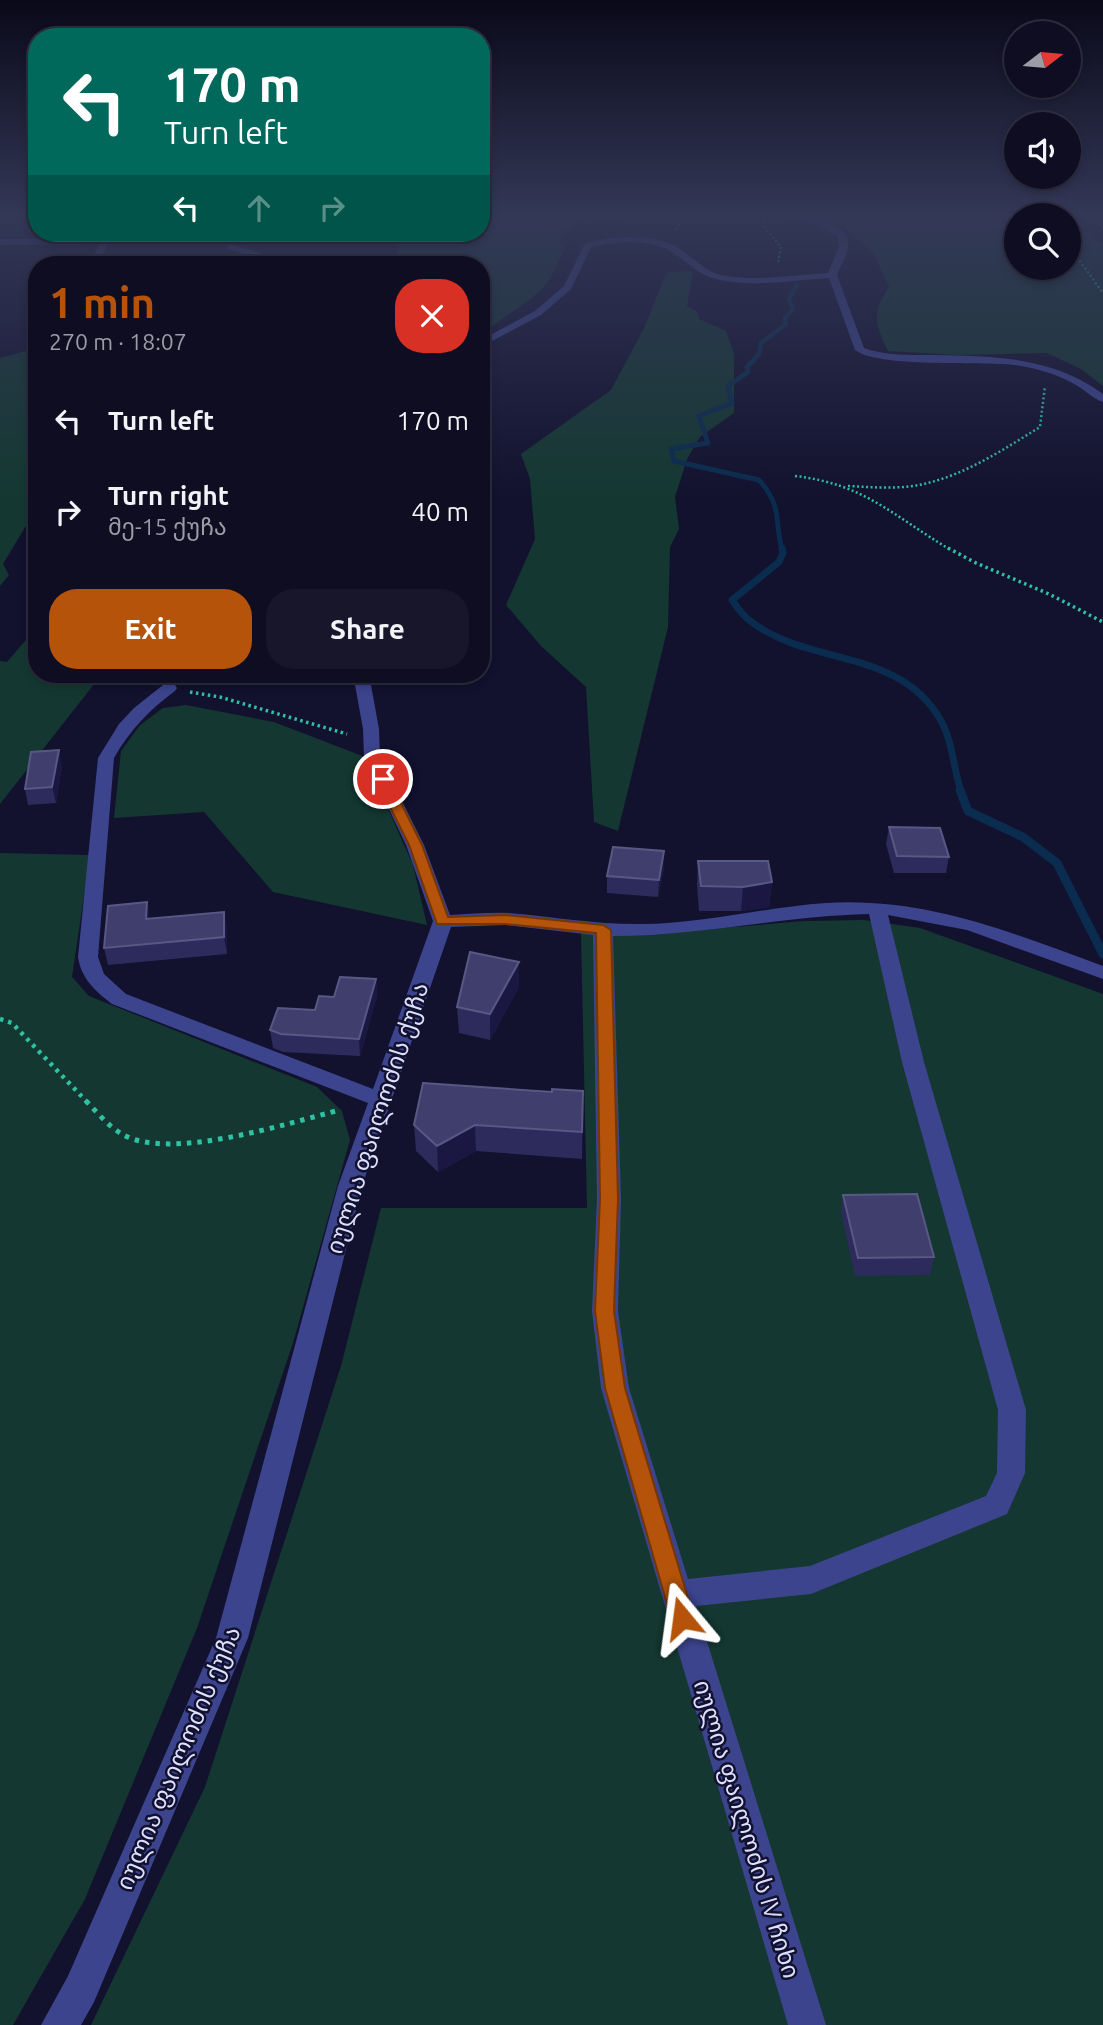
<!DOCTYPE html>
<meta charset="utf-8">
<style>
:root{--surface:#0e0d22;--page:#17162a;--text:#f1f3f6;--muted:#9b9ca5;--line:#2e2d40;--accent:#b45309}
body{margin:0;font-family:Ubuntu,"Noto Sans Georgian",sans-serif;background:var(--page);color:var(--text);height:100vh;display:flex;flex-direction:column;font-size:26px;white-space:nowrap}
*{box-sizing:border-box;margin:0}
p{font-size:23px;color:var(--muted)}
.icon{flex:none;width:38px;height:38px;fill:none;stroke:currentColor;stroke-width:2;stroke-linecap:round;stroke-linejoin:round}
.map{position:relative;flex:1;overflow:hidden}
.drawer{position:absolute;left:28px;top:256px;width:462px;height:427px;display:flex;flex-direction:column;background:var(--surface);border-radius:28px;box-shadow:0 4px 10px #0003,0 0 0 2px var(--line)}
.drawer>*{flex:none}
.top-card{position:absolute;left:28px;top:28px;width:462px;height:214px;border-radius:28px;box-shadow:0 4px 10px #0003,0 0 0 2px var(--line);background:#00695c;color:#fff;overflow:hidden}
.needle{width:46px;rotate:74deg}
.fabs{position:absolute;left:1004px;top:21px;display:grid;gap:14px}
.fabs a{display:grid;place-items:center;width:77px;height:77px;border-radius:50%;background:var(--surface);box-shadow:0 4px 10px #0003,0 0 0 2px var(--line);font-size:35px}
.pin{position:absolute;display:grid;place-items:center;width:60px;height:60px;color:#fff;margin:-30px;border:4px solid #fff;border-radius:50%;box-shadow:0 2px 7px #0007}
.me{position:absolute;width:77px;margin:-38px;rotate:344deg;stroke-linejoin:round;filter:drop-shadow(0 0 5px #0008)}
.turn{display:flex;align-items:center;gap:24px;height:147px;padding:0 21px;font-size:32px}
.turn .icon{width:91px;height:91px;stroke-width:2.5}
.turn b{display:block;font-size:49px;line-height:60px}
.lanes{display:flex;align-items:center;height:66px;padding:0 21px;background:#0003;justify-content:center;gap:35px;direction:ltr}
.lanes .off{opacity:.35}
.round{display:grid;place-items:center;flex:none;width:74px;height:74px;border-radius:28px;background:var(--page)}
.summary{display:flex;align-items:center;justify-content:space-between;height:119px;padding:0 21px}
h1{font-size:42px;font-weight:600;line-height:52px;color:var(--accent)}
.button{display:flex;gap:14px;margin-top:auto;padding:14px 21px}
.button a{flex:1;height:80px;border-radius:28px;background:var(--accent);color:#fff;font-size:28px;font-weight:600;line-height:80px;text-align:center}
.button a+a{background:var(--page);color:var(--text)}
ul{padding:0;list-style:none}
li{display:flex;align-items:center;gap:21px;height:91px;padding:0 21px}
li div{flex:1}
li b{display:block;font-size:26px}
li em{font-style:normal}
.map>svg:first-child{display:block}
.green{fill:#143831}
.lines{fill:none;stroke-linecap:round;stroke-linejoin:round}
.stream-far3{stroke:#0a2c4e;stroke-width:4.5}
.stream-far2{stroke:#0a2c4e;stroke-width:5}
.stream-far1{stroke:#0a2c4e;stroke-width:7}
.stream{stroke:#0a2c4e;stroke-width:9}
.path-far4{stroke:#2ec2a4;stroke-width:2;stroke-dasharray:2 2.5;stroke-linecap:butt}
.path-far3{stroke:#2ec2a4;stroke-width:2.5;stroke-dasharray:2 2.5;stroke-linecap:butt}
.path-far2{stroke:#2ec2a4;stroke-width:3.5;stroke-dasharray:2.5 3.5;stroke-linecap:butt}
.path-far1{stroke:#2ec2a4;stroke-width:4.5;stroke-dasharray:3.5 5;stroke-linecap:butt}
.path{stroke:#2ec2a4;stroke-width:5;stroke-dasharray:4.5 6;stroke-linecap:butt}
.minor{fill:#3c448d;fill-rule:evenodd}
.wall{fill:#2d2b5b}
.shaded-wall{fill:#1a1842}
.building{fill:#403e6d;stroke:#595784;stroke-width:2}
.route{fill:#b45309;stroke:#753606;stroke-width:2}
.labels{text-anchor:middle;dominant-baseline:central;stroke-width:5;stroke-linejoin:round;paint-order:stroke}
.near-street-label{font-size:24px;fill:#dedfff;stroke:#12112e}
</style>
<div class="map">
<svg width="1103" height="2025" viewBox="0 0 1103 2025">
<rect width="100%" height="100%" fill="#12112e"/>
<!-- green -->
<g class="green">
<path d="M481,217H624L623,220L580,218L557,240L565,248C559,258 554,274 547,283C529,305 501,316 481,336V264H392L396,262L398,249L394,235L481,233Z"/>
<path d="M826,217H1017V268H1069V217H1076L1093,239L1103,244V386L1081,369L1047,353L957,355L888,351C874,323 872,313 889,287L874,254L842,225Z"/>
<polygon points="693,271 687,306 697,311 699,319 726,331 734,354 734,413 700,437 687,459 675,497 679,529 670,547 668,627 618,831 594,822 586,687 541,646 506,605 535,539 530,479 521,454 611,390 643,330 667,272"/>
<polygon points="37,348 37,471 26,480 33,514 3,564 9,575 0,586 0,358"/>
<polygon points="37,627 37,674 102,674 0,804 0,661 7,662"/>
<polygon points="186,705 274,722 365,757 413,865 427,925 273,892 204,812 114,818 121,751 140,725 163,708"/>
<polygon points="0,853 90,855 72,977 89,996 317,1087 342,1111 350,1140 293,1343 197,1628 85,1899 13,2025 0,2025"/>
<polygon points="864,920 920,928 1103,994 1103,2025 91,2025 205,1787 341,1366 381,1208 587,1208 581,934 652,934 804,921"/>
</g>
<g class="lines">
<!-- stream-far3 -->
<polyline class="stream-far3" points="751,363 759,354 761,343 786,324 785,318 793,309 789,299 797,285"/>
<!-- stream-far2 -->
<path class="stream-far2" d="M753,361L747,367L748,372L728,386L732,403L699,416L708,443L671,449L674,461L759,480C783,507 774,519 782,550"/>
<!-- stream-far1 -->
<path class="stream-far1" d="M782,548L783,553L779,562L732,600C737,607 742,615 749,620C808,667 898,647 940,719C953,741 953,768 961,791"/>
<!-- stream -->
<polyline class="stream" points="960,790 968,811 1023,837 1057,863 1103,954"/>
<!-- path-far4 -->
<g class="path-far4">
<polyline points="765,217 765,228 781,247 778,262"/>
<polyline points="1087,217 1103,228"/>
<polyline points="676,230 685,217"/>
<polyline points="1069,246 1103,293"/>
</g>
<!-- path-far3 -->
<g class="path-far3">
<path d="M795,476C865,484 893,516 951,550"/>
<path d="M848,486C870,487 891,489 913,486C959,479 1001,451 1040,427L1045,386"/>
</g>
<!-- path-far2 -->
<g class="path-far2">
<polyline points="948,548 976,563 1049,594 1103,622"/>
<polyline points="108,677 140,683"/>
<polyline points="190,692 220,697 347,734"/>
</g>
<!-- path-far1 -->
<polyline class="path-far1" points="0,1019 12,1023 88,1103"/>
<!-- path -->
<path class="path" d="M86,1101C97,1112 109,1127 122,1134C169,1162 288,1123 340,1110"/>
<!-- minor -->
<g class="minor">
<path d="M786,217C803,216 847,219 848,243C849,254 840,266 837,275L864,348C886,356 911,355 934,355C994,356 1053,357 1103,394V402C1094,399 1088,393 1081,388C1061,375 1037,368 1015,365C979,361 879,368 855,350L829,278C792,280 752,288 716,279C699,275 689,264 675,254C653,238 617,241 591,247L571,289L541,315L481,347V340L535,311L564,286L585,243C614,236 654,232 680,249C694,258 704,271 721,275C756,282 793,275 828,273L839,247L838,237L819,225Z"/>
<polygon points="106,233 114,233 111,239 319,237 360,233 360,236 319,243 108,244 97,264 89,264 100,244 0,245 0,239 103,239"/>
<polygon points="228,245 234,245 293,264 280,264 228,249"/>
<path d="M353,674H369L379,729L380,757L424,845L450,915C470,914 490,912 509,913C555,917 600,925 646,924C707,923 766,907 826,903C926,897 1010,932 1103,966V979L967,930L888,915L924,1062L1026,1410L1025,1473L1007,1514L811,1594L696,1606L826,2025H788L601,1388L592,1311L597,1199L593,935L506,925L451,927L362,1186L248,1638L94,2002L81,2025H41L68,1976L216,1638L338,1186L368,1103L112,1004C95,991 81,978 78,957L98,758L119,724L134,708L163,685H175L177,688L175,691C149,710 130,730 114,758L98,957L104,974L126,994L373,1089L433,921L406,845L364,757L363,729ZM869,914L902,1062L998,1410L997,1473L986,1496L810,1566L688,1579L629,1388L618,1311L621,1199L613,936C699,936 783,916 869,914Z"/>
</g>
</g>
<!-- wall -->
<g class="wall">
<polygon points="62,766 56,803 28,805 25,789"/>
<polygon points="889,827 949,857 946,873 894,873 886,844"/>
<polygon points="664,851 664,868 658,897 607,893 607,876"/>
<polygon points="698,861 772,882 769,907 741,911 699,911 697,885"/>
<polygon points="224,912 227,929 227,954 108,965 104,948 150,919"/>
<polygon points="376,979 377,996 360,1056 283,1052 273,1048 270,1030 315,1010"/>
<polygon points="519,987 490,1040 459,1033 457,1007"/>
<polygon points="583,1091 582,1159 476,1151 438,1172 416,1151 414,1125 552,1092"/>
<polygon points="843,1195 934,1257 930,1275 855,1276 841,1213"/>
</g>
<!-- shaded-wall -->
<g class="shaded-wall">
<polygon points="59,750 62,766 56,803 52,787"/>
<polygon points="664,851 664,868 658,897 659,880"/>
<polygon points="772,882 769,907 741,911 743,887"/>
<polygon points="147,902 150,919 146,919"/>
<polygon points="224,912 227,929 227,954 224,937"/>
<polygon points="519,962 519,987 490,1040 490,1014"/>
<polygon points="376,979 377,996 360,1056 359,1039"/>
<polygon points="475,1125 476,1151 438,1172 437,1146"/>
</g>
<!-- building -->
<g class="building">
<polygon points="59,750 52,787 25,789 31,752"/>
<polygon points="889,827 940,828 949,857 897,856"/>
<polygon points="613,847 664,851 659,880 607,876"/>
<polygon points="698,861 768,861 772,882 743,887 701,886"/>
<polygon points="147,902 146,919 224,912 224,937 104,948 108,906"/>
<polygon points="470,952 519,962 490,1014 457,1007"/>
<polygon points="340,977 376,979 359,1039 281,1034 270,1030 278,1008 315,1010 319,996 334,997"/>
<polygon points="423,1083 552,1092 552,1089 583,1091 582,1132 475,1125 437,1146 414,1125"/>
<polygon points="917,1194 934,1257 858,1258 843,1195"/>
</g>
<!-- sky -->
<linearGradient id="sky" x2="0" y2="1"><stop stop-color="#0a0919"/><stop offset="0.43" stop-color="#333857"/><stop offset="1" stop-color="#333857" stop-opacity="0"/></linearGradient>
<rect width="1103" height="500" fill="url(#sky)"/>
<!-- route -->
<polygon class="route" points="383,775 389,779 422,845 448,917 506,915 603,925 611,930 618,1199 614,1311 625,1388 694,1618 691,1625 682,1628 674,1625 671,1618 605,1388 595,1311 600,1199 596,933 506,924 437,924 409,845 376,779"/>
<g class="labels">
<!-- near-street labels -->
<g class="near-street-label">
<text transform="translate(377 1118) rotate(-72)">იულია ფაილოძის ქუჩა</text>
<text transform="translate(178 1758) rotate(-67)">იულია ფაილოძის ქუჩა</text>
<text transform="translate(747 1829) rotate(73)">იულია ფაილოძის IV ჩიხი</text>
</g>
</g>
</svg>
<div class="fabs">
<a><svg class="needle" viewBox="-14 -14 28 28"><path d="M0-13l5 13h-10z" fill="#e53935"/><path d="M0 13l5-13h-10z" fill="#9b9ca5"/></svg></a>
<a><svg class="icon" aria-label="sound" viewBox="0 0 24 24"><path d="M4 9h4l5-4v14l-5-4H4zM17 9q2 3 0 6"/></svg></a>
<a><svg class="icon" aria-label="search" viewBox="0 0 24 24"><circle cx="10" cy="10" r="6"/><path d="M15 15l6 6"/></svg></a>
</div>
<div class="pin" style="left:383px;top:779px;background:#d93025"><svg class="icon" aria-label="arrive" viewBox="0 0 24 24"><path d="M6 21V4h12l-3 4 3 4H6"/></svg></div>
<svg class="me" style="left:682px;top:1618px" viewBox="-20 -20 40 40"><path d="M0-17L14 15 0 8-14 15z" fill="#b45309" stroke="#fff" stroke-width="4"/></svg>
<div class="top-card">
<div class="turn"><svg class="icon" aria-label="left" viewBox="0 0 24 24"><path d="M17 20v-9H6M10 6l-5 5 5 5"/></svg><div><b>170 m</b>Turn left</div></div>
<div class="lanes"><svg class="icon" aria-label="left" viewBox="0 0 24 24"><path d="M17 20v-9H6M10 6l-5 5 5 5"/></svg><svg class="icon off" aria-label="ahead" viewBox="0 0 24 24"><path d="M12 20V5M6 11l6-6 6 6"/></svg><svg class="icon off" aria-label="right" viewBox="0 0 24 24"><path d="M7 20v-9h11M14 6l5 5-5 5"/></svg></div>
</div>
<section class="drawer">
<div class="summary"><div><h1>1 min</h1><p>270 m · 18:07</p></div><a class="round" style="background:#d93025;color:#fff"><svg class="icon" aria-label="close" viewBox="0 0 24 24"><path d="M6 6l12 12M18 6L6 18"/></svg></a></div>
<ul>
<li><svg class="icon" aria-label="left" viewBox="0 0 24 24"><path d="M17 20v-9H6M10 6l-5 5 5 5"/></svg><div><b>Turn left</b></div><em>170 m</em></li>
<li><svg class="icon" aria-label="right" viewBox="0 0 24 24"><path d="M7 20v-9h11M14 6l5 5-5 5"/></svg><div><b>Turn right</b><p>მე-15 ქუჩა</p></div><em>40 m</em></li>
</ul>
<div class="button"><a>Exit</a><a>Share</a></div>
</section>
</div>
